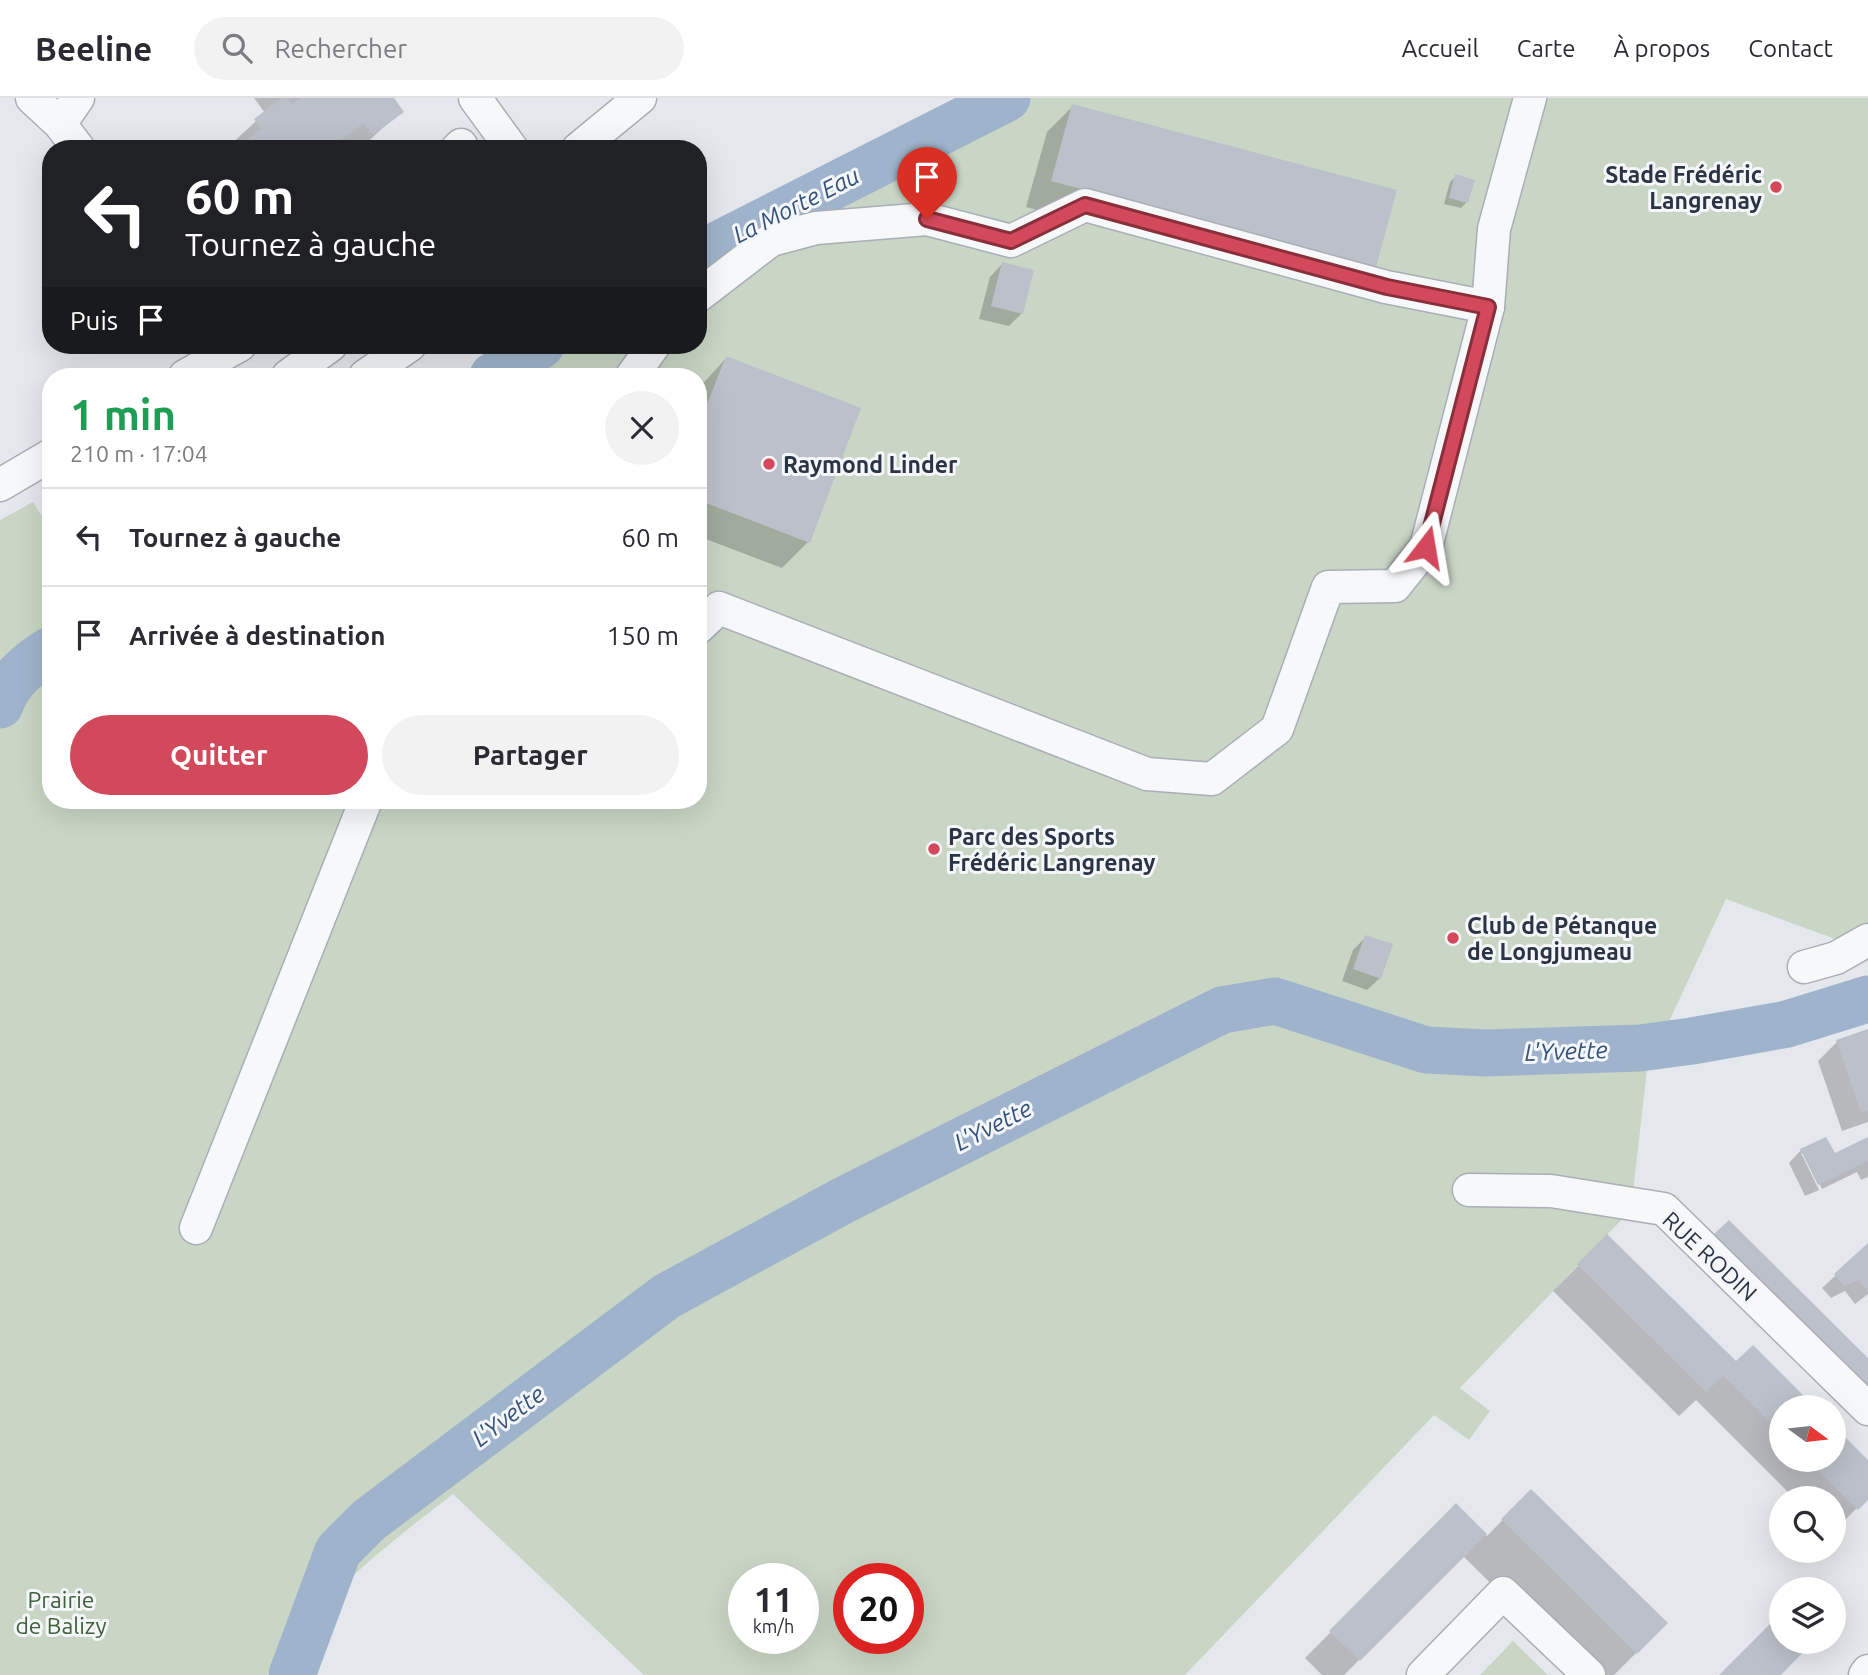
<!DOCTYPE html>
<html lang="fr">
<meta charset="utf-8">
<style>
:root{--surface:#fff;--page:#f2f2f3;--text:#2b2b33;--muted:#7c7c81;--line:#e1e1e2;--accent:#d1495b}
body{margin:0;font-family:Ubuntu,sans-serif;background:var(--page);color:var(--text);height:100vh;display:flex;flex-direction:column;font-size:26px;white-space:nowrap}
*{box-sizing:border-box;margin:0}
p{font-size:23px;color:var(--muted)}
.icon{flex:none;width:38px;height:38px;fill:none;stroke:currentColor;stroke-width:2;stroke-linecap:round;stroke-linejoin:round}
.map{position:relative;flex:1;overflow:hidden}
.sheet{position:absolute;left:42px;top:270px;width:665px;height:441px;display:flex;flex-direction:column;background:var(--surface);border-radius:28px;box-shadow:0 7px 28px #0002}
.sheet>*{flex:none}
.banner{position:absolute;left:42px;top:42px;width:665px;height:214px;border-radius:28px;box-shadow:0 7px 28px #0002;background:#202124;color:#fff;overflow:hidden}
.needle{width:46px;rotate:105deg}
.fabs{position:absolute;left:1769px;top:1297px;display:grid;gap:14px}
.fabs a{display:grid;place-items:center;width:77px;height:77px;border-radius:50%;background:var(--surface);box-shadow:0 7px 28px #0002;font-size:35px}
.speed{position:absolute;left:728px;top:1465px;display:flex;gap:14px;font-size:35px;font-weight:700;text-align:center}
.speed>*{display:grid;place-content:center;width:91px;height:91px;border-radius:50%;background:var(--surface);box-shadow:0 7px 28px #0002;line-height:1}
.speed small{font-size:18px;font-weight:400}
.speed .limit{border:10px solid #d22;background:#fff;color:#111}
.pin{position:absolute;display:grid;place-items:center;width:60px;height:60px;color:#fff;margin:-72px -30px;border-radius:50% 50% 50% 0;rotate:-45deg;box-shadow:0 0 7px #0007}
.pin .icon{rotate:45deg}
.me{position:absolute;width:77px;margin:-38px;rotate:14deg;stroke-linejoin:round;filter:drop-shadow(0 0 5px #0008)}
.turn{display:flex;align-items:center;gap:24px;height:147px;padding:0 28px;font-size:32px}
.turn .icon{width:91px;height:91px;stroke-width:2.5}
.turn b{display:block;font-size:49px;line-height:60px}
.then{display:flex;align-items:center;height:66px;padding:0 28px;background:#0003;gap:14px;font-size:26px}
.round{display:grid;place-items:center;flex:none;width:74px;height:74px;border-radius:37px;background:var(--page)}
.head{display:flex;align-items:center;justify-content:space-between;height:119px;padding:0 28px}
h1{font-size:42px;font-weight:700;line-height:52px;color:#1e9e55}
.cta{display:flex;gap:14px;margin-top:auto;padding:14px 28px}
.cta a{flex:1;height:80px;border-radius:42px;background:var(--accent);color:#fff;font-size:28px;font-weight:700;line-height:80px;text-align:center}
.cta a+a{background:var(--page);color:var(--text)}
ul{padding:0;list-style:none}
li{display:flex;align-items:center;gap:21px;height:98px;padding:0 28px;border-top:2px solid var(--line)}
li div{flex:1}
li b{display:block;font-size:26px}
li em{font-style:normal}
header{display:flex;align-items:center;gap:42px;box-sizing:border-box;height:98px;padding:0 35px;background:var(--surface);border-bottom:2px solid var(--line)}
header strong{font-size:33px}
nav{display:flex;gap:38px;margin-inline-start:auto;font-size:24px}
.search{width:490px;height:63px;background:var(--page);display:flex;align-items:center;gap:18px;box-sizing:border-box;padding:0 24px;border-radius:38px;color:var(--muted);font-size:26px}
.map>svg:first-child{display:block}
.green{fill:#c9d6c5;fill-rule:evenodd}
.shadow{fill:#0003}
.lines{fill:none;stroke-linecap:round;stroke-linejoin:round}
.river{stroke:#9fb4cc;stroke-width:47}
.building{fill:#bbc0ca}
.minor-casing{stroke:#a9aeb7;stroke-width:35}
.minor{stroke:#f7f8fa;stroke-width:32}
.route-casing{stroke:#882f3b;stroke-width:18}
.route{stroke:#d1495b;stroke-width:12}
.poi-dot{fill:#d1495b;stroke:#f4f6f9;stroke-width:2.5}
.labels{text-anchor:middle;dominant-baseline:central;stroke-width:6;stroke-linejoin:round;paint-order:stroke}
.poi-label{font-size:23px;font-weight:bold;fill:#2b3445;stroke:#f4f6f9;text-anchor:start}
.street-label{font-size:23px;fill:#2b3445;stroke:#f4f6f9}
.park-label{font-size:23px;fill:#3f6138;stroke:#f4f6f9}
.water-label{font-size:24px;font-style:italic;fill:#34527a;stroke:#f4f6f9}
</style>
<header>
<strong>Beeline</strong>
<div class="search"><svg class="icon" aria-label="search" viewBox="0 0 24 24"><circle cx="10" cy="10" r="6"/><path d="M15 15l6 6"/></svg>Rechercher</div>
<nav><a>Accueil</a><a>Carte</a><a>À propos</a><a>Contact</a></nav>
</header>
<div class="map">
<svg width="1868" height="1577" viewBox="0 0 1868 1577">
<rect width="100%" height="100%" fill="#e4e7ec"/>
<!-- green -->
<g class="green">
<path d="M980,0H1868V829L1854,848L1726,801L1647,971L1631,1112L1460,1290L1490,1313L1469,1342L1434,1317L1185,1577H644L453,1396C383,1450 316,1502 267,1577H0V422L33,404L51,433V702H698V278H482L528,247H698V144ZM744,1480H803V1540H744ZM849,1480H908V1540H849Z"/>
<polygon points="1513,1543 1548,1577 1480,1577"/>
</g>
<!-- shadow -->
<g class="shadow">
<polygon points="254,0 391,0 401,13 360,51 231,51 229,48 265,15"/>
<polygon points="1073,8 1375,168 1349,194 1026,109 1047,34"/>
<polygon points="1456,78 1467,104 1461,110 1444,106 1450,84"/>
<polygon points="1002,166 1022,215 1009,228 979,221 990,179"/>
<polygon points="726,260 808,444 782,470 698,438 698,291"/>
<polygon points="1366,839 1380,880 1367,892 1342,883 1353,852"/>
<polygon points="1868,933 1868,1024 1842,1033 1818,963 1837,944"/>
<polygon points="1868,1041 1868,1079 1861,1082 1857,1074 1822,1091 1804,1055 1801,1055 1819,1092 1805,1098 1789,1065 1801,1052 1834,1057"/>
<polygon points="1607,1139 1736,1265 1813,1309 1782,1309 1782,1362 1834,1362 1834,1330 1868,1364 1868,1399 1834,1433 1834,1400 1794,1400 1696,1302 1679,1318 1553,1193"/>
<polygon points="1868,1148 1868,1196 1855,1206 1845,1193 1831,1200 1822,1190"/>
<polygon points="1531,1393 1666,1525 1614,1577 1583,1577 1463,1458 1344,1577 1322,1577 1305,1560 1456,1408 1487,1438"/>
</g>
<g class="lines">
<!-- river -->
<g class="river">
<polyline points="698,157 1007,0"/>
<polyline points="493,278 541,247"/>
<path d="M0,607C8,583 30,564 51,552"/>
<polyline points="292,1577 338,1453 369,1422 667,1198 844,1102 1222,912 1275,903 1426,952 1485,955 1640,950 1692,943 1787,926 1868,901"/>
</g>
</g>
<!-- building -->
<g class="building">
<polygon points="282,0 287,0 292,6 300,0 394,0 404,14 373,37 364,25 329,51 235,51 261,31 254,21"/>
<polygon points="1072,6 1397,92 1376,169 1051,83"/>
<polygon points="1455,76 1475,82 1468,105 1449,100"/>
<polygon points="1002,164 1034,172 1023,216 991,208"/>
<polygon points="726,258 861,310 810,445 698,402 698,329"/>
<polygon points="1365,837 1393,846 1381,881 1353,871"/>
<polygon points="1868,931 1868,1013 1861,1015 1836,942"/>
<polygon points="1826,1039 1835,1055 1868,1039 1868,1063 1818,1087 1800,1051"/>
<polygon points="1729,1122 1868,1260 1868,1291 1713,1137"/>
<polygon points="1607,1136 1736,1263 1753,1247 1815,1309 1782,1309 1782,1336 1723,1278 1706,1294 1577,1166"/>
<polygon points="1868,1145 1868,1194 1859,1182 1844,1188 1834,1176"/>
<polygon points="1834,1328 1868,1362 1868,1402 1858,1412 1807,1362 1834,1362"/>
<polygon points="1531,1391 1668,1525 1637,1556 1501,1421"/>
<polygon points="1456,1405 1487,1436 1360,1563 1329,1533"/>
<polygon points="1782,1514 1782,1544 1813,1544 1781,1577 1719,1577"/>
</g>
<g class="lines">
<!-- minor casing -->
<g class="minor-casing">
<g id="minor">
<polyline points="32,0 60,26"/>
<polyline points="78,0 60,26 79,51"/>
<polyline points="475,0 512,51"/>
<polyline points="457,51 461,47"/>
<polyline points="578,51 640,0"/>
<polyline points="698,198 771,142 816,130 927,121 1011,143 1085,107 1386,189 1488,209"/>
<polyline points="185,278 240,247"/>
<polyline points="288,278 331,247"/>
<polyline points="365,278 410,247"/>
<polyline points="632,278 654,247"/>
<polyline points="0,387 51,357"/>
<polyline points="698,530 719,510 1147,676 1212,681 1277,631 1328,489 1395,488 1426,449 1488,209 1494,131 1530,0"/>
<polyline points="1804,869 1836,860 1868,842"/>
<polyline points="1469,1092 1551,1093 1664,1111 1868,1311"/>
<polyline points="196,1130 366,702"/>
<polyline points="1423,1577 1503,1495 1589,1577"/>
<polyline points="1865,1577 1868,1573"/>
</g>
</g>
<!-- minor -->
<use href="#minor" class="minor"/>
</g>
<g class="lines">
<!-- route casing -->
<g class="route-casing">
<polyline id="route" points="927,121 1011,143 1085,107 1387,189 1488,209 1426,449"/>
</g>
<!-- route -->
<use href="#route" class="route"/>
</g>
<!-- markers -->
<g class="poi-dot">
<circle cx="1776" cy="89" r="7"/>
<circle cx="769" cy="366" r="7"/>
<circle cx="934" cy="751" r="7"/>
<circle cx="1453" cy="840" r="7"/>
</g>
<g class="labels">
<!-- poi labels -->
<g class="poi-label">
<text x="1762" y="76" text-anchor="end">Stade Frédéric<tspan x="1762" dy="26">Langrenay</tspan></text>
<text x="783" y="366">Raymond Linder</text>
<text x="948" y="738">Parc des Sports<tspan x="948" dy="26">Frédéric Langrenay</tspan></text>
<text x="1467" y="827">Club de Pétanque<tspan x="1467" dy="26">de Longjumeau</tspan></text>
</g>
<!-- street labels -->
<g class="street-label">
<text transform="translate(1710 1158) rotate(43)">RUE RODIN</text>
</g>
<!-- park labels -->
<g class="park-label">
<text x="61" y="1501">Prairie<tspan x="61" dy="26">de Balizy</tspan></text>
</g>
<!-- water labels -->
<g class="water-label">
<text transform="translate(796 107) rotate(-27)">La Morte Eau</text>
<text transform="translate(1566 953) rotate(-2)">L'Yvette</text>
<text transform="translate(993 1027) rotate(-27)">L'Yvette</text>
<text transform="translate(508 1318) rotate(-37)">L'Yvette</text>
</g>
</g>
</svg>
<div class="fabs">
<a><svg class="needle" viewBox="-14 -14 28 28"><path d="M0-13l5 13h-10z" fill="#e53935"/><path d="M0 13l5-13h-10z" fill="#7c7c81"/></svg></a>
<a><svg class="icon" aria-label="search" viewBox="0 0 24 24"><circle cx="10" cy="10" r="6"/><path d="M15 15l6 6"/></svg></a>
<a><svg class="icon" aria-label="layers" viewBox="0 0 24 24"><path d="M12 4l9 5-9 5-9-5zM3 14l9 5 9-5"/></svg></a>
</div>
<div class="speed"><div>11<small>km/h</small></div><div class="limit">20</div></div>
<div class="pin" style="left:927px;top:121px;background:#d93025"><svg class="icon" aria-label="arrive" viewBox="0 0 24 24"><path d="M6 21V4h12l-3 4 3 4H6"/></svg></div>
<svg class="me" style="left:1426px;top:449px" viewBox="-20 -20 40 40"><path d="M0-17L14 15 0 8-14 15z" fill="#d1495b" stroke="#fff" stroke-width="4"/></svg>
<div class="banner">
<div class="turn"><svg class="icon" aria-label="left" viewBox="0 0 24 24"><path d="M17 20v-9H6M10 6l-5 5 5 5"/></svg><div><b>60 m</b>Tournez à gauche</div></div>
<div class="then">Puis<svg class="icon" aria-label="arrive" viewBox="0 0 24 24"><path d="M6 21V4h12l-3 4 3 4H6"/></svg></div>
</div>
<section class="sheet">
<div class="head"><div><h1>1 min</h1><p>210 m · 17:04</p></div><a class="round"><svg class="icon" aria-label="close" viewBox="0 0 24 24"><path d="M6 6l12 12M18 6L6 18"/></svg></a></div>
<ul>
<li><svg class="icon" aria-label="left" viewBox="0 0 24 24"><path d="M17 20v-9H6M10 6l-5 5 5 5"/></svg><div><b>Tournez à gauche</b></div><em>60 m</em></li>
<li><svg class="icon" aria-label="arrive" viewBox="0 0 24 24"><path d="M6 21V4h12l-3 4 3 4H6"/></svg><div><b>Arrivée à destination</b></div><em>150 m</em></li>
</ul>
<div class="cta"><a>Quitter</a><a>Partager</a></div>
</section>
</div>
